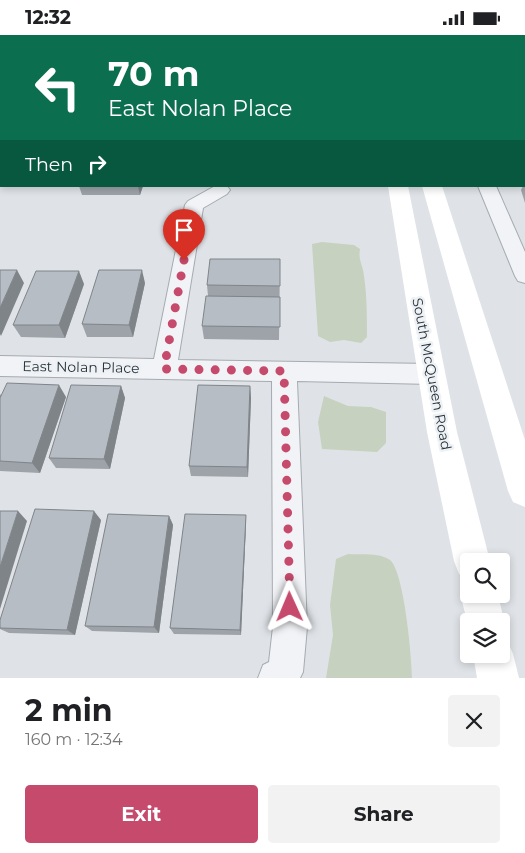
<!DOCTYPE html>
<meta charset="utf-8">
<style>
:root{--surface:#fff;--page:#f2f2f2;--text:#202124;--muted:#757577;--accent:#c64a6c}
body{margin:0;font-family:Montserrat,sans-serif;background:var(--page);color:var(--text);height:100vh;display:flex;flex-direction:column;font-size:19px;white-space:nowrap}
*{box-sizing:border-box;margin:0}
p{font-size:16px;color:var(--muted)}
.icon{flex:none;width:28px;height:28px;fill:none;stroke:currentColor;stroke-width:2;stroke-linecap:round;stroke-linejoin:round}
.map{position:relative;height:643px;overflow:hidden}
.side{display:flex;flex-direction:column;background:var(--surface);flex:1}
.side>*{flex:none}
.top-card{position:absolute;left:0px;top:0px;width:525px;height:152px;box-shadow:0 2px 8px #0003;background:#0b6e4f;color:#fff;overflow:hidden}
.buttons{position:absolute;left:460px;top:518px;display:grid;gap:10px}
.buttons a{display:grid;place-items:center;width:50px;height:50px;border-radius:5px;background:var(--surface);box-shadow:0 2px 8px #0003;font-size:25px}
.pin{position:absolute;display:grid;place-items:center;width:42px;height:42px;color:#fff;margin:-51px -21px;border-radius:50% 50% 50% 0;rotate:-45deg;box-shadow:0 0 5px #0007}
.pin .icon{rotate:45deg}
.me{position:absolute;width:55px;margin:-28px;rotate:359deg;stroke-linejoin:round;filter:drop-shadow(0 0 4px #0008)}
.turn{display:flex;align-items:center;gap:18px;height:105px;padding:0 25px;font-size:22px}
.turn .icon{width:65px;height:65px;stroke-width:2.5}
.turn b{display:block;font-size:35px;line-height:42px}
.then{display:flex;align-items:center;height:48px;padding:0 25px;background:#0003;gap:10px;font-size:19px}
.round{display:grid;place-items:center;flex:none;width:52px;height:52px;border-radius:5px;background:var(--page)}
.summary{display:flex;align-items:center;justify-content:space-between;height:85px;padding:0 25px}
h1{font-size:30px;font-weight:700;line-height:38px}
.action{display:flex;gap:10px;margin-top:auto;padding:10px 25px}
.action a{flex:1;height:58px;border-radius:5px;background:var(--accent);color:#fff;font-size:20px;font-weight:700;line-height:58px;text-align:center}
.action a+a{background:var(--page);color:var(--text)}
.status{display:flex;justify-content:space-between;align-items:center;height:35px;padding:0 25px;background:var(--surface);direction:ltr}
.status svg{height:14px;fill:currentColor}
.map>svg:first-child{display:block}
.green{fill:#c7d1c0}
.lines{fill:none;stroke-linecap:round;stroke-linejoin:round}
.street-casing{stroke:#a5abb1;stroke-width:2}
.street{fill:#f1f3f6;fill-rule:evenodd}
.secondary{fill:#fff;fill-rule:evenodd}
.wall{fill:#9da3a9}
.shaded-wall{fill:#7f8489}
.building{fill:#b6bdc4;stroke:#7f8489}
.route{stroke:#c64a6c;stroke-width:9;stroke-dasharray:0 16.2}
.labels{text-anchor:middle;dominant-baseline:central;stroke-width:5;stroke-linejoin:round;paint-order:stroke}
.street-label{font-size:14px;fill:#29333d;stroke:#eef2f5}
</style>
<div class="status"><b>12:32</b><svg viewBox="0 0 49 12"><path d="M0 12V9h3v3zM5 12V6h3v6zM10 12V3h3v9zM15 12V0h3v12zM26 1h20v11H26zM47 4h2v5h-2z"/></svg></div>
<div class="map">
<svg width="525" height="643" viewBox="0 0 525 643">
<rect width="100%" height="100%" fill="#dfe3e7"/>
<!-- green -->
<g class="green">
<path d="M322,207L354,210L360,214C358,226 363,230 364,241C367,261 367,281 367,302L361,308L344,305L330,307L318,301L312,209Z"/>
<polygon points="324,361 348,371 371,372 386,377 386,408 377,417 322,414 318,387"/>
<path d="M348,519C361,520 379,517 390,525C404,536 412,623 412,643H326L333,600L330,570L336,524Z"/>
</g>
<g class="lines">
<!-- street casing -->
<g class="street-casing">
<g id="street">
<rect x="0" y="1" width="1" height="8"/>
<rect x="524" y="5" width="1" height="8"/>
<rect x="524" y="34" width="1" height="10"/>
<rect x="524" y="132" width="1" height="11"/>
<polygon points="215,151 227,151 230,155 227,159 203,173 178,325 432,329 441,332 444,339 441,346 432,349 297,346 307,592 303,637 300,643 258,643 263,630 269,627 273,592 272,346 0,341 0,321 154,324 185,170 188,166"/>
<polygon points="478,151 496,151 525,217 525,248 518,246 515,241"/>
</g>
</g>
<!-- street -->
<use href="#street" class="street"/>
<!-- secondary -->
<g class="secondary">
<polygon points="362,0 376,0 377,1 363,1"/>
<polygon points="388,151 408,151 457,397 490,526 469,526 469,543 459,539 454,526 427,397"/>
<polygon points="422,151 442,151 525,405 525,472 513,467 508,456"/>
<polygon points="469,544 469,559 498,559 504,586 501,593 501,586 469,586 469,593 460,559 466,546"/>
<polygon points="501,602 507,605 513,619 519,643 477,643 473,619 501,619"/>
</g>
</g>
<!-- wall -->
<g class="wall">
<polygon points="524,46 525,47 525,81 524,81"/>
<rect x="0" y="84" width="1" height="32"/>
<polygon points="524,94 525,96 525,111 524,114"/>
<polygon points="525,147 525,168 521,155 523,151 524,151"/>
<polygon points="79,151 143,151 140,160 82,160"/>
<polygon points="280,224 279,305 204,304 202,291 208,261 207,250"/>
<polygon points="145,248 133,302 87,302 82,289"/>
<polygon points="84,249 65,303 21,302 13,290"/>
<polygon points="121,351 125,363 110,434 56,433 49,423"/>
<polygon points="250,351 251,363 248,442 191,441 189,431"/>
<polygon points="0,359 1,360 66,362 40,438 0,436"/>
<polygon points="246,480 246,489 241,600 174,599 170,593"/>
<polygon points="169,481 173,490 159,598 92,596 85,591"/>
<polygon points="101,485 75,600 9,598 0,594 0,585"/>
</g>
<!-- shaded-wall -->
<g class="shaded-wall">
<polygon points="138,151 143,151 140,160"/>
<polygon points="17,235 24,248 1,301 0,299 0,273"/>
<polygon points="142,235 145,248 133,302 129,290"/>
<polygon points="79,236 84,249 65,303 59,290"/>
<polygon points="59,350 66,362 40,438 32,428"/>
<polygon points="121,351 125,363 110,434 104,424"/>
<polygon points="250,351 251,363 248,442 247,432"/>
<polygon points="18,476 27,486 0,574 0,532"/>
<polygon points="94,476 101,485 75,600 67,595"/>
<polygon points="246,480 246,489 241,600 240,595"/>
<polygon points="169,481 173,490 159,598 154,592"/>
</g>
<!-- building -->
<g class="building">
<polygon points="524,46 525,47 525,67 524,67"/>
<rect x="0" y="84" width="1" height="20"/>
<polygon points="524,94 525,96 525,102 524,102"/>
<polygon points="210,224 280,224 280,251 207,250"/>
<polygon points="0,235 17,235 0,273"/>
<polygon points="99,235 142,235 129,290 82,289"/>
<polygon points="36,236 79,236 59,290 13,290"/>
<polygon points="206,261 280,262 280,292 202,291"/>
<polygon points="7,348 59,350 32,428 0,426 0,363"/>
<polygon points="71,350 121,351 104,424 49,423"/>
<polygon points="198,350 250,351 247,432 189,431"/>
<polygon points="35,474 94,476 67,595 0,593 0,585"/>
<polygon points="0,476 18,476 0,532"/>
<polygon points="108,479 169,481 154,592 85,591"/>
<polygon points="185,479 246,480 240,595 170,593"/>
</g>
<g class="lines">
<!-- route -->
<polyline class="route" points="184,225 164,334 284,336 290,572"/>
</g>
<g class="labels">
<!-- street labels -->
<g class="street-label">
<text transform="translate(81 332) rotate(1)">East Nolan Place</text>
<text transform="translate(432 339) rotate(79)">South McQueen Road</text>
</g>
</g>
</svg>
<div class="buttons">
<a><svg class="icon" aria-label="search" viewBox="0 0 24 24"><circle cx="10" cy="10" r="6"/><path d="M15 15l6 6"/></svg></a>
<a><svg class="icon" aria-label="layers" viewBox="0 0 24 24"><path d="M12 4l9 5-9 5-9-5zM3 14l9 5 9-5"/></svg></a>
</div>
<div class="pin" style="left:184px;top:225px;background:#d93025"><svg class="icon" aria-label="arrive" viewBox="0 0 24 24"><path d="M6 21V4h12l-3 4 3 4H6"/></svg></div>
<svg class="me" style="left:290px;top:572px" viewBox="-20 -20 40 40"><path d="M0-17L14 15 0 8-14 15z" fill="#c64a6c" stroke="#fff" stroke-width="4"/></svg>
<div class="top-card">
<div class="turn"><svg class="icon" aria-label="left" viewBox="0 0 24 24"><path d="M17 20v-9H6M10 6l-5 5 5 5"/></svg><div><b>70 m</b>East Nolan Place</div></div>
<div class="then">Then<svg class="icon" aria-label="right" viewBox="0 0 24 24"><path d="M7 20v-9h11M14 6l5 5-5 5"/></svg></div>
</div>
</div>
<section class="side">
<div class="summary"><div><h1>2 min</h1><p>160 m · 12:34</p></div><a class="round"><svg class="icon" aria-label="close" viewBox="0 0 24 24"><path d="M6 6l12 12M18 6L6 18"/></svg></a></div>
<div class="action"><a>Exit</a><a>Share</a></div>
</section>
